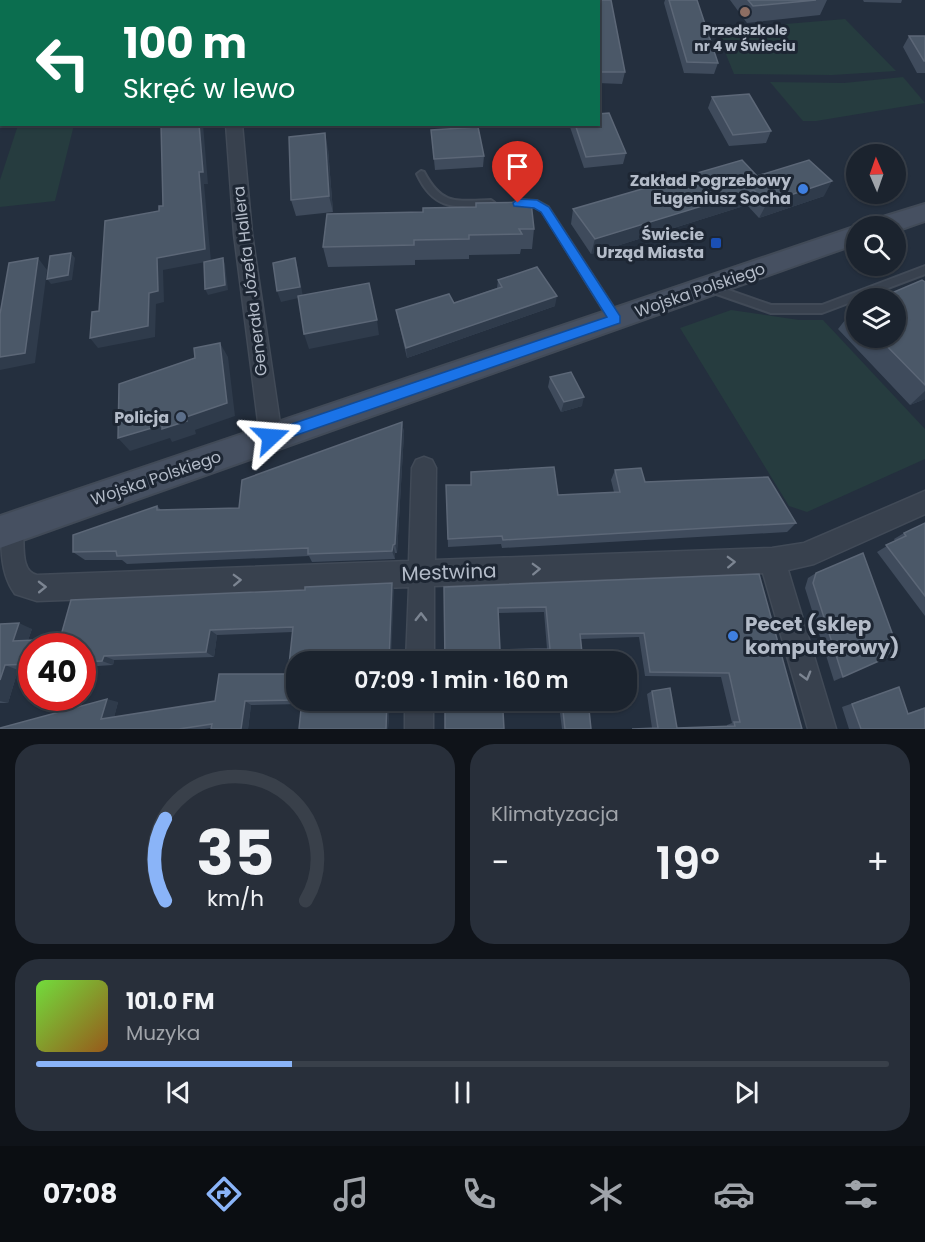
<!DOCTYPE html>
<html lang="pl">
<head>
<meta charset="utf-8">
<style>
	:root { --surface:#1b232e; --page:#282f3a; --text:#f1f3f6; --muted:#a0a4aa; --line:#39404a; --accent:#8ab4f8 }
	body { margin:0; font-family:Poppins,sans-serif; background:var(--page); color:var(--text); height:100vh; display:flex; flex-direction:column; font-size:22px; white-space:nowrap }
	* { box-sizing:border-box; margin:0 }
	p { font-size:20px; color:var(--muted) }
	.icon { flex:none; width:33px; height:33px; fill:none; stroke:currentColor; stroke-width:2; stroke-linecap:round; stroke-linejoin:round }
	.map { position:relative; height:729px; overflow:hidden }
	.side { display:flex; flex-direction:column; gap:15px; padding:15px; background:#0f1319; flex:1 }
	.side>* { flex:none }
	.top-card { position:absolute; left:0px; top:0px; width:600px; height:126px; box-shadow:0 2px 4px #0004,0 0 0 2px var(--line); background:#0b6e4f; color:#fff; overflow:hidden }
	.needle { width:39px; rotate:358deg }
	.buttons { position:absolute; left:846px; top:144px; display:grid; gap:12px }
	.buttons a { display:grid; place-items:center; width:60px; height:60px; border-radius:50%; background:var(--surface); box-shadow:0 2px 4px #0004,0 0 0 2px var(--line); font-size:30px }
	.speed { position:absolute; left:18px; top:633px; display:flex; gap:12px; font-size:30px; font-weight:700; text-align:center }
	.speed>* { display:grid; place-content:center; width:78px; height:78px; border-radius:50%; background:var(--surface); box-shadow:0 2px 4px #0004,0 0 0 2px var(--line); line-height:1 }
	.speed .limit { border:9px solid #d22; background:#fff; color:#111 }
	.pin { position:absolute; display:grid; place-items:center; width:51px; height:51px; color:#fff; margin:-62px -26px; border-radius:50% 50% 50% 0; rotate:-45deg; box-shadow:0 0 6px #0007 }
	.pin .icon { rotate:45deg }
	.me { position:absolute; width:66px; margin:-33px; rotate:71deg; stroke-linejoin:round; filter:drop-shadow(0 0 4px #0008) }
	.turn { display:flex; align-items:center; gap:21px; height:126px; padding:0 24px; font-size:27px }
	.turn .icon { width:78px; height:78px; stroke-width:2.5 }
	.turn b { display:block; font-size:42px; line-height:51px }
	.big { font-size:45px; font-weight:600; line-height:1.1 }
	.side .widget { flex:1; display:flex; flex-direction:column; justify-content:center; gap:9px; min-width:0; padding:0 21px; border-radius:24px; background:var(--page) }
	.side .dial { align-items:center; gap:0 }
	.dial svg { height:156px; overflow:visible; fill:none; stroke:var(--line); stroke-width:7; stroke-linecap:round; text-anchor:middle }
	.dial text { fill:var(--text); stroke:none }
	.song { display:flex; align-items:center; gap:18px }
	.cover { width:72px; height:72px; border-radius:9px; background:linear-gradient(135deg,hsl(100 70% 55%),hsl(30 70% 35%)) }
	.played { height:6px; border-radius:3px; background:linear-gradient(90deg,var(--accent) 30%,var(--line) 30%) }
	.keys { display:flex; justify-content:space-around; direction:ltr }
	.heat { display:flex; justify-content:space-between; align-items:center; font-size:33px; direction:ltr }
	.side .tiles { flex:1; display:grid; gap:15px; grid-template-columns:1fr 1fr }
	.widget:last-child { grid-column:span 2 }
	.trip { position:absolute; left:286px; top:651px; width:351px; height:60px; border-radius:24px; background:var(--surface); box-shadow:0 2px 4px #0004,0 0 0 2px var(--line); font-weight:600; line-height:60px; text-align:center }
	.tab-bar { display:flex; height:96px; justify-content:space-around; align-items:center; background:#0b0e12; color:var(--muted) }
	.tab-bar .icon { width:42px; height:42px }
	.tab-bar .selected { color:var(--accent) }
	.tab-bar b { font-size:27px; color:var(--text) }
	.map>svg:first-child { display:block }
	.green { fill:#263c3f }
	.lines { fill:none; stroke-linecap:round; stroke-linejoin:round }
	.lane-casing { stroke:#414a57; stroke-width:4 }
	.street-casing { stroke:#414a57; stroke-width:3 }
	.secondary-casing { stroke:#414a57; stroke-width:4 }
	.lane { fill:#38414e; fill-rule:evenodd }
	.street { fill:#38414e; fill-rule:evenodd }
	.secondary { fill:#465061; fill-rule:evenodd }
	.wall { fill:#3f4b5c; fill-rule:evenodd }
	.shaded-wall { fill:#2f3b4b }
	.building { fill:#4b5868; stroke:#5c6777; stroke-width:1.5; fill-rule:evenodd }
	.oneway { stroke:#7c8592 }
	.route { fill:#1a73e8; stroke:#114b97; stroke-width:1.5 }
	.education-dot { fill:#8d6e63; stroke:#1d2633; stroke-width:2 }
	.shop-dot { fill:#3f7fe0; stroke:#1d2633; stroke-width:2 }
	.transit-dot { fill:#1a4fb4; stroke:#1d2633; stroke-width:2 }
	.service-dot { fill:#5c6f8a; stroke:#1d2633; stroke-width:2 }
	.labels { text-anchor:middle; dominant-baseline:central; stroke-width:6; stroke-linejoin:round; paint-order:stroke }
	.far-poi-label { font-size:14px; font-weight:bold; fill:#b4bcc9; stroke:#1d2633 }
	.poi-label { font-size:16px; font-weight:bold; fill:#b4bcc9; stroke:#1d2633; text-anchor:end }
	.street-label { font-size:16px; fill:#b4bcc9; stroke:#1d2633 }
	.near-street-label { font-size:20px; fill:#b4bcc9; stroke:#1d2633 }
	.near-poi-label { font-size:20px; font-weight:bold; fill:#b4bcc9; stroke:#1d2633; text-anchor:start }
</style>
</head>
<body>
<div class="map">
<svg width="925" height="729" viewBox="0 0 925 729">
	<rect width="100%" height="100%" fill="#242f3e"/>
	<!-- green -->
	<g class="green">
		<path d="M845,19L896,71L832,75L734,74L716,30Z"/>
		<path d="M903,77L925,103L816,121H803L770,82L844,83Z"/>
		<path d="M18,125H74L55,201L0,207V180Z"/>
		<path d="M731,310L799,320H823L925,429V459L807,512L789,506L680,328Z"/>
	</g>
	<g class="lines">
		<defs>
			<g id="lane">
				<path d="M421,171L424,172C442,206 456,201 491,200L495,203L491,206C455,207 434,211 417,174Z"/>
				<path d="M518,200L537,201L548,207L619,316L620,319L619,322H611L542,211L535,207L515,205L514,203Z"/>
				<path d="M925,266V274L822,313H771L705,290L703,287L708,283L771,305H822Z"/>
			</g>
			<g id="street">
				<rect x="249" y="0" width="14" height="2"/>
				<path d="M437,0H464L436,2Z"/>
				<rect x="0" y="37" width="2" height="8"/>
				<path d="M226,124H242L252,234L282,437L279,444L271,447L263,444L260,437L234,234Z"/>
				<path d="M424,457L432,460L436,468L435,560L772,548L804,543L925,491V514L814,564L788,570L836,729H808L763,573L434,586V662H406L409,587L37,601L15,594C0,574 0,544 3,520L12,516L21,520C27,535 17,571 37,575L409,561L412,468L416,460Z"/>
				<rect x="405" y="700" width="28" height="29"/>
			</g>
			<g id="secondary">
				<path d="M925,204V221L896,231V226H870L873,220Z"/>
				<path d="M857,226L856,244L0,548V516Z"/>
			</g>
		</defs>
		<!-- lane casing -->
		<use href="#lane" class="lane-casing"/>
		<!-- street casing -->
		<use href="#street" class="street-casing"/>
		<!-- secondary casing -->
		<use href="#secondary" class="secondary-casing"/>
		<!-- lane -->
		<use href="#lane" class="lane"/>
		<!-- street -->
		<use href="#street" class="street"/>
		<!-- secondary -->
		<use href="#secondary" class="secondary"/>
	</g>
	<!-- wall -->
	<g class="wall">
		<path d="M0,0L2,2V23H0Z"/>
		<path d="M582,0H611L625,72L622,84L598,83V2H582Z"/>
		<path d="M665,0H697L718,63L714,74L684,73L664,3Z"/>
		<path d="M730,0H827L820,15L747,23Z"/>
		<path d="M863,0H902L901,3L864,2Z"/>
		<path d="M909,36H925V73H917L903,47Z"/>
		<path d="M712,97L771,131L766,143L729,146L708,108Z"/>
		<path d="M570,124H598L626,153L623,164L584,168L570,127Z"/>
		<path d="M431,130L484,156L483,167L435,170Z"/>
		<path d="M328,149L333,212L296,216L291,200Z"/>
		<path d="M757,176L824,196L759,218L747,205L591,254L571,224L573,209Z"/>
		<path d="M327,214L534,229L532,249H521L520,254L469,255V259L415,260V265L328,267L323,247Z"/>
		<path d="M498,280L555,306L407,358L398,320L396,310L454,303L497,288Z"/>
		<path d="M924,282H925V399L910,405L838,329L853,310L856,309V338H896Z"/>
		<path d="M550,377L582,406L561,412L548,387Z"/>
		<path d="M402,422L404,433L397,553H395V559L312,562L309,556L127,564L122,560H85L73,552L157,506L161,510L239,508Z"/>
		<path d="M615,470L645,482L796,523L787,532L502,548L501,544L448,547L446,485H471V472L558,495L614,492L611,480Z"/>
		<path d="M925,523V616L877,552L895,541L894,539L904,533Z"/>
		<path d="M816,573L843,677L834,681L805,588L808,578Z"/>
		<path d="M759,574L802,729L652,728L647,694L652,691L677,728L727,726V725L732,723L721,677L645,676L639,637L581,639L583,662H445L444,587ZM544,612L547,649L500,650L498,613Z"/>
		<path d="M394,590L297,700H390L388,729H299L301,704L251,705L248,729H211V728L204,729H0L118,702L114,717L215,701L288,674L293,632L217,635L214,657L114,660L113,665L82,667V646H32V669L18,670L8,703H0V624L32,629L28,640L60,639Z"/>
		<path d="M899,687L908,713L925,707V729H849L842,707Z"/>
		<path d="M555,700H588L591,729H562L559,705H555Z"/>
	</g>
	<!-- shaded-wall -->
	<g class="shaded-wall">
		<path d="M0,97L2,100V110L0,115Z"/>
		<path d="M199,124H203L208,184H204L211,261L163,270L164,302L156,304L155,337L98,348L90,338L149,293L157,258L199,172Z"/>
		<path d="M325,133L328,149L333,212L329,196Z"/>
		<path d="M832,181L824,196L759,218L767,203Z"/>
		<path d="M754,190L747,205L591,254L595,239Z"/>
		<path d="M71,253L75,258L72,280L51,284L47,279Z"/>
		<path d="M38,258L47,270L35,363L0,370V357Z"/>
		<path d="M223,258L225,264L228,290L208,295L205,289Z"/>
		<path d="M295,258L298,269L303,297L281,302L277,291Z"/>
		<path d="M557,296L555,306L407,358L406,348Z"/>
		<path d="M377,320L379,335L309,349L304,334Z"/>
		<path d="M220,343L228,357L235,416L195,430L196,434L172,442L170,438L130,451L118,438L186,417Z"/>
		<path d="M925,391V399L910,405Z"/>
		<path d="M584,397L582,406L561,412L564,402Z"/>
		<path d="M402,422L404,433L397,553L395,544Z"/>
		<path d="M393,545L395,553V559L392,551Z"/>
		<path d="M392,583L394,590L391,662H389Z"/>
		<path d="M19,623L32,629L26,646L13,641Z"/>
		<path d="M210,630L217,635L214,657L206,652Z"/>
		<path d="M104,656L114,660L113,665L102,661Z"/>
		<path d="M5,665L18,670L8,703L0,701V680Z"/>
		<path d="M107,699L118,702L113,722L101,719Z"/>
		<path d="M387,700H390L388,729H386Z"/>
		<path d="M245,701L251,705L248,729H241Z"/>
	</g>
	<!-- building -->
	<g class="building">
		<path d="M0,0H101L100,2H2V11L0,12Z"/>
		<path d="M582,0H611L625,72H598V2H582Z"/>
		<path d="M669,0H697L718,63L687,62Z"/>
		<path d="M748,0H816L753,6Z"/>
		<path d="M909,36H925V61H924Z"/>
		<path d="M749,94L771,131L733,135L712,97Z"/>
		<path d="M609,113L626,153L586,157L575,124H598V114Z"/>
		<path d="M161,124H199L203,172H199L205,249L157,258L158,291L149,293L148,326L90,338L92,312L99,311L105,221L159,211V206H163Z"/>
		<path d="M478,127L484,156L434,159L431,130Z"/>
		<path d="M325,133L329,196L291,200L289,137Z"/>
		<path d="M742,160L757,176L809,160L832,181L767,203L754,190L595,239L573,209Z"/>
		<path d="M531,202L534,229H519L522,234L469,235V239L414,240V245L323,247L327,214L423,212V208L476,207V203Z"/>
		<path d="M71,253L68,275L47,279L50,256Z"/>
		<path d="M38,258L25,353L0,357V314L9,263Z"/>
		<path d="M223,258L225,285L205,289L204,262Z"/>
		<path d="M295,258L300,287L277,291L273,263Z"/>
		<path d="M537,267L557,296L406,348L396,310L449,294L454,303L502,287L498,280Z"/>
		<path d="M922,280L925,282V385L879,338H896V298H880Z"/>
		<path d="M369,283L377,320L304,334L298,296Z"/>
		<path d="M220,343L227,403L186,417L187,421L162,429V425L118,438L119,384L195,358L194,348Z"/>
		<path d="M571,372L584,397L564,402L550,377Z"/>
		<path d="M402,422L395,544L393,545L392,551L308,554V548L117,556L116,551L73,552V535L157,506V510L239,508L242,480Z"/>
		<path d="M554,467L558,495L620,492L615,470L641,468L645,482L768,477L796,523L503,540L502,536L448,539L446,485H471V472Z"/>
		<path d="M925,523V596L886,545L906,536L904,533Z"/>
		<path d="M863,553L899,652L843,677L813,583L816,573Z"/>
		<path d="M759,574L802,729H632L658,728L652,691L670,688L677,728L735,726L734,722H740L729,673L650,672L644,633L580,634L583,662H445L444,587ZM546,607L550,649L500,650L498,608Z"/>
		<path d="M392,583L389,662H297V700L245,701L241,729H211L212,724L179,729H0V728L107,699L101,719L215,701L219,674H288L293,627L210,630L206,652L104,656L102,661L82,662V646H32V664L5,665L0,680V624L19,623L13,641L60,639L71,600L305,590V587Z"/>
		<path d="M899,687L908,714L925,708V729H861L852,704Z"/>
		<path d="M302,700H387L386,729H299Z"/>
		<path d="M445,700H507V710L503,711L504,729H445Z"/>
		<path d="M558,700H588L591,729H565L562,702H558Z"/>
	</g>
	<!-- one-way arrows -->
	<defs><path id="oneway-chevron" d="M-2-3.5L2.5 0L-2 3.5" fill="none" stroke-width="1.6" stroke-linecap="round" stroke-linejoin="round" transform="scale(1.5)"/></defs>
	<g class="oneway">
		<use href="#oneway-chevron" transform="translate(731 562) rotate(-2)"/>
		<use href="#oneway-chevron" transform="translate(536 569) rotate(-2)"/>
		<use href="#oneway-chevron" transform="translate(237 580) rotate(-2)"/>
		<use href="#oneway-chevron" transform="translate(42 587) rotate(-1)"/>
		<use href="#oneway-chevron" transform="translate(421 617) rotate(-89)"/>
		<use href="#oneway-chevron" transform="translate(806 676) rotate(74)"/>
	</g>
	<!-- route -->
	<path class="route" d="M518,199L537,200L549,207L620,316V323L271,444L266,442L263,437L271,431L607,317L541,212L534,208L514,206L513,203Z"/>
	<!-- markers -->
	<circle class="education-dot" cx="745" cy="12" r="6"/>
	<g class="shop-dot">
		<circle cx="803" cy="189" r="6"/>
		<circle cx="733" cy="636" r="6"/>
	</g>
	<rect class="transit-dot" x="710" y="237" width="12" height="12" rx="3"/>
	<circle class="service-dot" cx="181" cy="417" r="6"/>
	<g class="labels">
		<!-- far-poi labels -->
		<g class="far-poi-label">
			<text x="745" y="30">Przedszkole<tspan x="745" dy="16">nr 4 w Świeciu</tspan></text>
		</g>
		<!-- poi labels -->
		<g class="poi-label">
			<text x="791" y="180">Zakład Pogrzebowy<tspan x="791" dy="18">Eugeniusz Socha</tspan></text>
			<text x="704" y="234">Świecie<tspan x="704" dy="18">Urząd Miasta</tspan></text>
			<text x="169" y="417">Policja</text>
		</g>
		<!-- street labels -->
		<g class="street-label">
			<text transform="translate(250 281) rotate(-97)">Generała Józefa Hallera</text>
			<text transform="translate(700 290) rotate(-19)">Wojska Polskiego</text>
			<text transform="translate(156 478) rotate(-19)">Wojska Polskiego</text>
		</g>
		<!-- near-street labels -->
		<g class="near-street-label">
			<text transform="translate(449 572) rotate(-2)">Mestwina</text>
		</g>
		<!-- near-poi labels -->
		<g class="near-poi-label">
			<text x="745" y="624">Pecet (sklep<tspan x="745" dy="23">komputerowy)</tspan></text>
		</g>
	</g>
</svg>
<div class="buttons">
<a><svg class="needle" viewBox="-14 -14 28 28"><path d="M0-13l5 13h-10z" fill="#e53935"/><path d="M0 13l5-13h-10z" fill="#a0a4aa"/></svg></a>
<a><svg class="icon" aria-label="search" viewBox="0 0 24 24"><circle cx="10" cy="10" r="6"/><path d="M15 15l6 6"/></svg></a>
<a><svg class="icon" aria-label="layers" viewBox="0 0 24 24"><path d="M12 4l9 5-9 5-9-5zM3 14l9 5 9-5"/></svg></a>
</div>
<div class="speed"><div class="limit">40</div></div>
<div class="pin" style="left:518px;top:203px;background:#d93025"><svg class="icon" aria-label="arrive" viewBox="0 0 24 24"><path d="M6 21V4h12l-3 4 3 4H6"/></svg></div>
<svg class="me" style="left:271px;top:437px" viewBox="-20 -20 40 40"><path d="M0-17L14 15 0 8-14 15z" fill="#1a73e8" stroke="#fff" stroke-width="4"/></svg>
<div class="trip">07:09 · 1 min · 160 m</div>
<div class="top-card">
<div class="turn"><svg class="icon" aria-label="left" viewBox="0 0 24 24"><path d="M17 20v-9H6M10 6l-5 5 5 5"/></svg><div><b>100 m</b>Skręć w lewo</div></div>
</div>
</div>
<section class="side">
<div class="tiles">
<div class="widget dial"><svg viewBox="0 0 100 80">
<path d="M14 69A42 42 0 1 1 86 69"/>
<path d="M14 69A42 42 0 0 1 14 27" stroke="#8ab4f8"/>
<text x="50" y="56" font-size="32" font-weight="700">35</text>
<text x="50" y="72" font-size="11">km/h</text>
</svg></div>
<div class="widget"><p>Klimatyzacja</p>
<div class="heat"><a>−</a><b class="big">19°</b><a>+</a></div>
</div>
<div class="widget">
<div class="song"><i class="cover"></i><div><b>101.0 FM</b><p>Muzyka</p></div></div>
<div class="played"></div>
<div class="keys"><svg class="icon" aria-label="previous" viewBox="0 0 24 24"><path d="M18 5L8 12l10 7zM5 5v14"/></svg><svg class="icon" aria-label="pause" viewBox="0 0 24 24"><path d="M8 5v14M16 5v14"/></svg><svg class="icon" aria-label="next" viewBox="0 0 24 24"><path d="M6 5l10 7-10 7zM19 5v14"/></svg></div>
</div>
</div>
</section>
<nav class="tab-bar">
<b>07:08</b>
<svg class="icon selected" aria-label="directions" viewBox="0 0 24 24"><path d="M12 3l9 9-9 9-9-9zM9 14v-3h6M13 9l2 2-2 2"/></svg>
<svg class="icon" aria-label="music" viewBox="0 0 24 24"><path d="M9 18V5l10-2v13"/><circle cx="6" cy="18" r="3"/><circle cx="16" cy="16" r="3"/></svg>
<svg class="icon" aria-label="phone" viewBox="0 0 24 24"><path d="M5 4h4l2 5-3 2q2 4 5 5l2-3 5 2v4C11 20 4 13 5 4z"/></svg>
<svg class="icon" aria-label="climate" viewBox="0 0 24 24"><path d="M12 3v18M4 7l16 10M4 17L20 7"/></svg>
<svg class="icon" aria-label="car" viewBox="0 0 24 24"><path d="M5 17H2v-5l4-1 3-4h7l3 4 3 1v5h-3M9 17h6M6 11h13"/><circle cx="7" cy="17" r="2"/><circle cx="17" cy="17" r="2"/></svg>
<svg class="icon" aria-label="filters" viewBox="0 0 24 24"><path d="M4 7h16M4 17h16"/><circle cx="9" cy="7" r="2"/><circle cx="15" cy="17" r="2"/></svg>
</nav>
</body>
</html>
